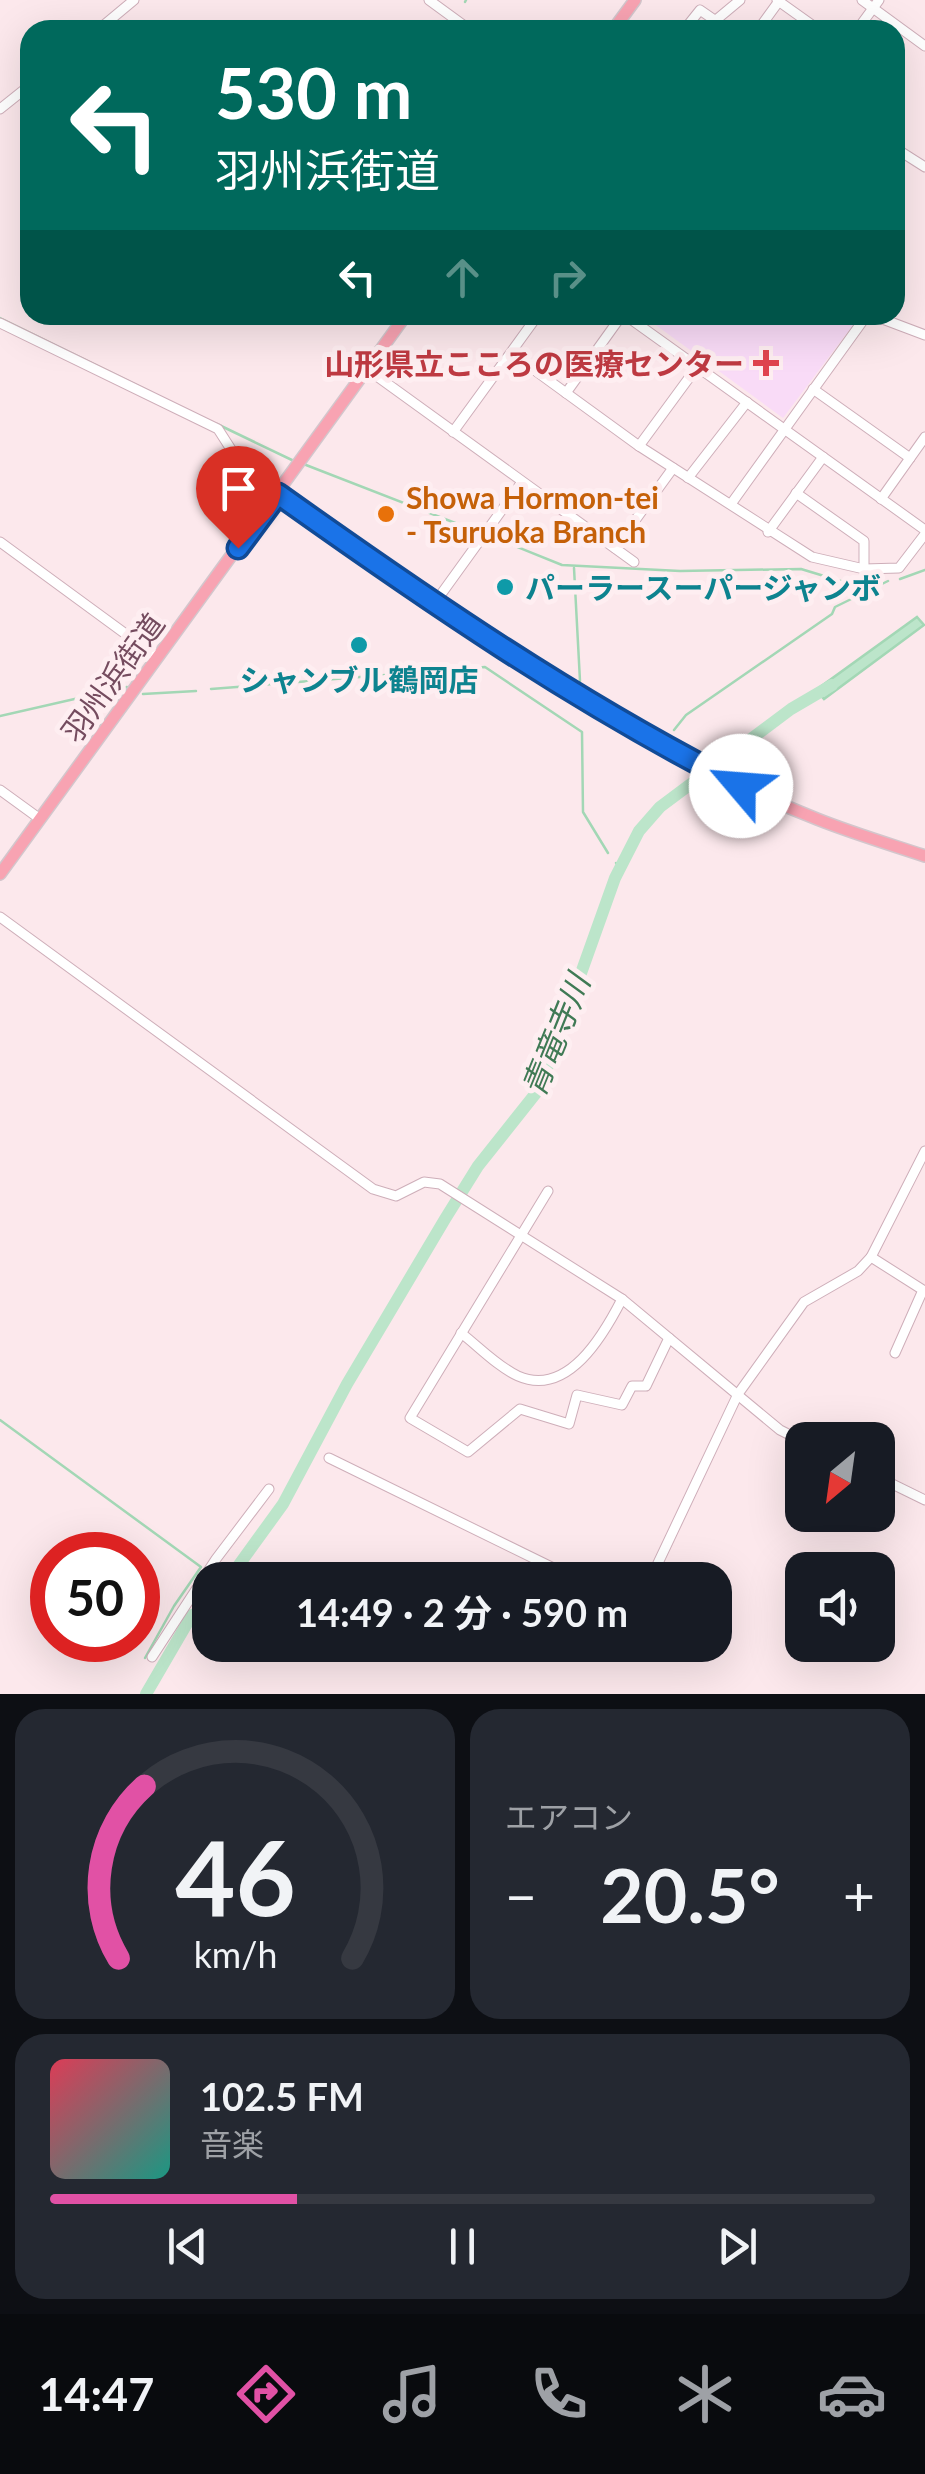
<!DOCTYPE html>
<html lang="ja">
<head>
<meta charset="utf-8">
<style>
	:root { --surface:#171b24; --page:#242831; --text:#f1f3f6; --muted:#9ea1a6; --line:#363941; --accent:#e151a5 }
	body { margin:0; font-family:Lato,"Noto Sans JP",sans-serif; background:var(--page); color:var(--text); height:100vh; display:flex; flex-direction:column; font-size:38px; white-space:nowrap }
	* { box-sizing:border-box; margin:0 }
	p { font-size:32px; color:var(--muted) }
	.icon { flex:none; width:55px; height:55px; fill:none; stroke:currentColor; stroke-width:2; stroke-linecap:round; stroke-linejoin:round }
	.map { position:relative; height:1694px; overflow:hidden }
	.panel { display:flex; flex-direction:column; gap:15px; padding:15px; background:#0d0f14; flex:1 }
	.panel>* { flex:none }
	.guide { position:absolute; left:20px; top:20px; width:885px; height:305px; border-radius:30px; box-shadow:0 10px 40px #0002; background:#00695c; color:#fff; overflow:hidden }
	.needle { width:65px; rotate:209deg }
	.fabs { position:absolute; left:785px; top:1422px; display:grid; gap:20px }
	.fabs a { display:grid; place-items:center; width:110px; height:110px; border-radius:20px; background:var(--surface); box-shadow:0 10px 40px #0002; font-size:50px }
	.speed { position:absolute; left:30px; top:1532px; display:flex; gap:20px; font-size:50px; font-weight:700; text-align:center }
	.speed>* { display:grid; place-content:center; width:130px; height:130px; border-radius:50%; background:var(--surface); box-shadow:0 10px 40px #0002; line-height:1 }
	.speed .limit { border:15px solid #d22; background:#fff; color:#111 }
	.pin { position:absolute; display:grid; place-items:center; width:85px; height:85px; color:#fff; margin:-102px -42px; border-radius:50% 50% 50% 0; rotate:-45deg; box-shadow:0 0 10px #0007 }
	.pin .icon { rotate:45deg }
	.me { position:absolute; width:110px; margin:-55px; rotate:297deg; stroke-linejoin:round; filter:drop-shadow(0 0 8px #0008) }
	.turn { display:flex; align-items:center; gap:35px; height:210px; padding:0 30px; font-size:45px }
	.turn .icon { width:130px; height:130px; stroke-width:2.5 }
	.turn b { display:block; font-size:70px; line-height:85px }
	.lanes { display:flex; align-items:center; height:95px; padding:0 30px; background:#0003; justify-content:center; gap:50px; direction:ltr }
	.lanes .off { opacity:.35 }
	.big { font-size:75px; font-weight:700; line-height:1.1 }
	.panel .tile { flex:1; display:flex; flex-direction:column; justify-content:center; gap:15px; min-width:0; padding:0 35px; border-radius:30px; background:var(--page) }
	.panel .dial { align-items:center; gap:0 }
	.dial svg { height:260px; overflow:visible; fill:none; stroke:var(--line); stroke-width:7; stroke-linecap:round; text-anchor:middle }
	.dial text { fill:var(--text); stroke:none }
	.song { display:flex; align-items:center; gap:30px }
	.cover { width:120px; height:120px; border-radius:15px; background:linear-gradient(135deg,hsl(350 70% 55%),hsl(170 70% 35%)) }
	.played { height:10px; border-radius:5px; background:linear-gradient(90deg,var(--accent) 30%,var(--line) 30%) }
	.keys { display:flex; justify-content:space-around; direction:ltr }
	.heat { display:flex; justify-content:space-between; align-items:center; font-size:55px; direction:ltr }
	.panel .tiles { flex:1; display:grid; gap:15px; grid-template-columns:1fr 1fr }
	.tile:last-child { grid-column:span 2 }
	.trip { position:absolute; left:192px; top:1562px; width:540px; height:100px; border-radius:30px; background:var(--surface); box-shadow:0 10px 40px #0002; font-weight:700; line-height:100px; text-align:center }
	.dock { display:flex; height:160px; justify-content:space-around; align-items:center; background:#090b0e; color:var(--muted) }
	.dock .icon { width:70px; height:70px }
	.dock .selected { color:var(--accent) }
	.dock b { font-size:45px; color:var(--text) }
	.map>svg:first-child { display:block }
	.medical { fill:#f9dbf7 }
	.water { fill:#bce5ca; stroke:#a3d7b5; stroke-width:2.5 }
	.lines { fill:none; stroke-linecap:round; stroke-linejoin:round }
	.stream { stroke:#a3d7b5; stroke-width:2.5 }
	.river { stroke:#bce5ca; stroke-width:12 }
	.minor-casing { stroke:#ceaeb9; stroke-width:11 }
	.major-casing { stroke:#d3c6cc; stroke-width:14 }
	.minor { stroke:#fff; stroke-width:9 }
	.major { stroke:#f8a3b2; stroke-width:11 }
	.route-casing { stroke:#114b97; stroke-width:25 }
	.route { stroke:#1a73e8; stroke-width:18 }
	.health-dot { fill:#e0444e; stroke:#feeef1; stroke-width:4 }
	.food-dot { fill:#e8710a; stroke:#feeef1; stroke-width:4 }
	.culture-dot { fill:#0f9aa8; stroke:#feeef1; stroke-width:4 }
	.labels { text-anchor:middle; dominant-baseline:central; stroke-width:10; stroke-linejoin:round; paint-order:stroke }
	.health-label { font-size:30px; font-weight:bold; fill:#be3a42; stroke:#feeef1; text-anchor:end }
	.food-label { font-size:30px; font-weight:bold; fill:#c56008; stroke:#feeef1; text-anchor:start }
	.culture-label { font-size:30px; font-weight:bold; fill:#0d838f; stroke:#feeef1; text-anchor:start }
	.street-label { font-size:30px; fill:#754c5f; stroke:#feeef1 }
	.water-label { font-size:32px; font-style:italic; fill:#407a55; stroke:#feeef1 }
</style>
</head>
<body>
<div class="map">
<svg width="925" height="1694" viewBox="0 0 925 1694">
	<rect width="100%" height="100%" fill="#fce8ec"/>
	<!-- medical -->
	<path class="medical" d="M642,315H852L856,321L783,418Z"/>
	<!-- water -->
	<path class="water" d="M917,617L924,625L824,699L816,690Z"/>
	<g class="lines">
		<!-- stream -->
		<g class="stream">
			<path d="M465,2L466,0"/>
			<path d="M0,318L151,392"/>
			<path d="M217,424L294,461"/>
			<path d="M306,465L481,533"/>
			<path d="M490,536L562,565L680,571L801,569L867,589"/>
			<path d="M574,568L580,681"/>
			<path d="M900,579L925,570"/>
			<path d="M211,689L485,667L582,732L583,812L608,853"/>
			<path d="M143,694L196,691"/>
			<path d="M0,716L127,687"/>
			<path d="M674,730L686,715L832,614L835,607L888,581"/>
			<path d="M616,863L620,868"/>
			<path d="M0,1420L201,1567L174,1606L145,1658"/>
		</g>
		<!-- river -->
		<g class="river">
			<path d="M228,1580L283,1504L347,1384L445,1219L478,1166L540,1088L615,878L639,831L660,807L791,709L832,685"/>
			<path d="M146,1694L192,1615L210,1608"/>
		</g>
		<defs>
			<g id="minor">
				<path d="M429,0L470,30"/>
				<path d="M777,0L819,30"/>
				<path d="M862,0L925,46"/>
				<path d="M716,20L740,0"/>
				<path d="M98,30L134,0"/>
				<path d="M684,30L700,10L729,30"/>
				<path d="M758,30L779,1"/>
				<path d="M857,30L879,0"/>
				<path d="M0,109L30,85"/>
				<path d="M895,148L925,167"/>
				<path d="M625,315L925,530"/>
				<path d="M872,315L925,335"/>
				<path d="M0,323L218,429L234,454L272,482L278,494"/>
				<path d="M511,353L639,446L812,557L864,569L899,568L925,534"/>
				<path d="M367,369L634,562"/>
				<path d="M813,389L910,458"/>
				<path d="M566,393L622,315"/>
				<path d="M453,432L538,315"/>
				<path d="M639,446L697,367"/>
				<path d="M688,478L747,402"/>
				<path d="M796,493L864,541V569"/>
				<path d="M881,499L925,437"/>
				<path d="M731,504L867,315"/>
				<path d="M768,532L823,457"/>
				<path d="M0,542L157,657"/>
				<path d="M615,548L673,468"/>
				<path d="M434,604L522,482"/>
				<path d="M0,790L40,819"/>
				<path d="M0,917L373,1189L396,1196L424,1182L440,1184L622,1299L780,1430L802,1441"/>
				<path d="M548,1191L410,1418L468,1452L520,1409L569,1424L577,1395L622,1405L632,1386H646L669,1338"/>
				<path d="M871,1257L923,1290L895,1353"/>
				<path d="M461,1333C478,1346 498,1367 518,1376C568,1398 604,1334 622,1299"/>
				<path d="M329,1458L578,1580"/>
				<path d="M878,1477L925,1500"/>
				<path d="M650,1580L738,1394L804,1302L858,1271L871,1257L925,1151"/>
				<path d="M152,1657L216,1559L269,1489"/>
			</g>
			<g id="major">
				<path d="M613,30L635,0"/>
				<path d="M278,494C446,615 624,743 817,819C852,833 889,844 925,856"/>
				<path d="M0,874L406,315"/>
			</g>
		</defs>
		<!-- minor casing -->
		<use href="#minor" class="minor-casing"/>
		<!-- major casing -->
		<use href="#major" class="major-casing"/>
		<!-- minor -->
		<use href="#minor" class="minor"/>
		<!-- major -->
		<use href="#major" class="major"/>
	</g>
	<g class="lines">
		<defs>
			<path id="route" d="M238,548L278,494C427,600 577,703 741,786"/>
		</defs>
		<!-- route casing -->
		<use href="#route" class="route-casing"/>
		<!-- route -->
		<use href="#route" class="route"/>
	</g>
	<!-- markers -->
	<path class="health-dot" d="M761 348h10v10h10v10h-10v10h-10v-10h-10v-10h10z"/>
	<circle class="food-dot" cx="386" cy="514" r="10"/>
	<g class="culture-dot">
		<circle cx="505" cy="587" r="10"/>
		<circle cx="359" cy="645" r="10"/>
	</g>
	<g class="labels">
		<!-- health labels -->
		<g class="health-label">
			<text x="744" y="363">山形県立こころの医療センター</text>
		</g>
		<!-- food labels -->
		<g class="food-label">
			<text x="406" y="497">Showa Hormon-tei<tspan x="406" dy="34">- Tsuruoka Branch</tspan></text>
		</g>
		<!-- culture labels -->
		<g class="culture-label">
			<text x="525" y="587">パーラースーパージャンボ</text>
			<text x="359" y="679" text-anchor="middle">シャンブル鶴岡店</text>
		</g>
		<!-- street labels -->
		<g class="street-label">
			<text transform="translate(112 677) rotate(-54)">羽州浜街道</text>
		</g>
		<!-- water labels -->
		<g class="water-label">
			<text transform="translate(555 1035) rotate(-68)">青竜寺川</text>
		</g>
	</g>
</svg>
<div class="fabs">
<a><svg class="needle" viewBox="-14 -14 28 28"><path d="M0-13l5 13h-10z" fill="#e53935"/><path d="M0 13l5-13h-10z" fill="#9ea1a6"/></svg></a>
<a><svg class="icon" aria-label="sound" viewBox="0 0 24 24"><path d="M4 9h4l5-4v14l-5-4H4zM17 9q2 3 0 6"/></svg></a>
</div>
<div class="speed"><div class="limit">50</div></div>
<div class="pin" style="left:238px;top:548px;background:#d93025"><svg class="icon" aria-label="arrive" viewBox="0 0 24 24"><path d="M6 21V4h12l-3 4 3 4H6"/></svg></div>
<svg class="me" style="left:741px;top:786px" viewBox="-20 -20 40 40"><circle r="19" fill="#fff"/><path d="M0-13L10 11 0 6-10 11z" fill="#1a73e8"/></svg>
<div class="trip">14:49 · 2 分 · 590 m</div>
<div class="guide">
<div class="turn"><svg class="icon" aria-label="left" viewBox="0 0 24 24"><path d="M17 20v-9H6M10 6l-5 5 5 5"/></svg><div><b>530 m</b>羽州浜街道</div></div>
<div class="lanes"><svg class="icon" aria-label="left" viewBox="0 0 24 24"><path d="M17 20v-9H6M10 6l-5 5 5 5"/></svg><svg class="icon off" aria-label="ahead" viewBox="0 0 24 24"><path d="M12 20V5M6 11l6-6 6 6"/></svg><svg class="icon off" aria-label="right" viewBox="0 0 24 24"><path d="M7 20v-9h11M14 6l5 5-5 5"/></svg></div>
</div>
</div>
<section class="panel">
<div class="tiles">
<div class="tile dial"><svg viewBox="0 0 100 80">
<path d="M14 69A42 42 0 1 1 86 69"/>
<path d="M14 69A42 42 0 0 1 22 16" stroke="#e151a5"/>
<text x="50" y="56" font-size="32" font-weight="700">46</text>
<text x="50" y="72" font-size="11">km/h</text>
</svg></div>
<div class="tile"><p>エアコン</p>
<div class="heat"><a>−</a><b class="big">20.5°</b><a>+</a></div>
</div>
<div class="tile">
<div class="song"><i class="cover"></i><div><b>102.5 FM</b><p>音楽</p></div></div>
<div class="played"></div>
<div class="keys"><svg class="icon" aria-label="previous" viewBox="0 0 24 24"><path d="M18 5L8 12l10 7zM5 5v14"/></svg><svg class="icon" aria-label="pause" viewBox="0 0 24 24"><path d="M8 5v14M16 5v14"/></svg><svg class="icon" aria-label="next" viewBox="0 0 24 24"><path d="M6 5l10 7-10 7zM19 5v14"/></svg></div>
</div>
</div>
</section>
<nav class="dock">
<b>14:47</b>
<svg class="icon selected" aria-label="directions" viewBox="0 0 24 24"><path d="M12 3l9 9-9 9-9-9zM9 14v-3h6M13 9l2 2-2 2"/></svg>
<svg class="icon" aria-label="music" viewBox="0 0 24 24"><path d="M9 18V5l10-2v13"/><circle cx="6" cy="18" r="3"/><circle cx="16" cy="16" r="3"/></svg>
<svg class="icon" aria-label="phone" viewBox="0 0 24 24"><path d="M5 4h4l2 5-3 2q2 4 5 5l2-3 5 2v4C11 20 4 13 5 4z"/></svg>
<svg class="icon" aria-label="climate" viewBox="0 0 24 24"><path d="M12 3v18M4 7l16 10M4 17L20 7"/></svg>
<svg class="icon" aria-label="car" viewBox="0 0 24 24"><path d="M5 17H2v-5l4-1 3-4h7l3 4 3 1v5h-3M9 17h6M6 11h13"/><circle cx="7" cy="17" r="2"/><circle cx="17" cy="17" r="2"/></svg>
</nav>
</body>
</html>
